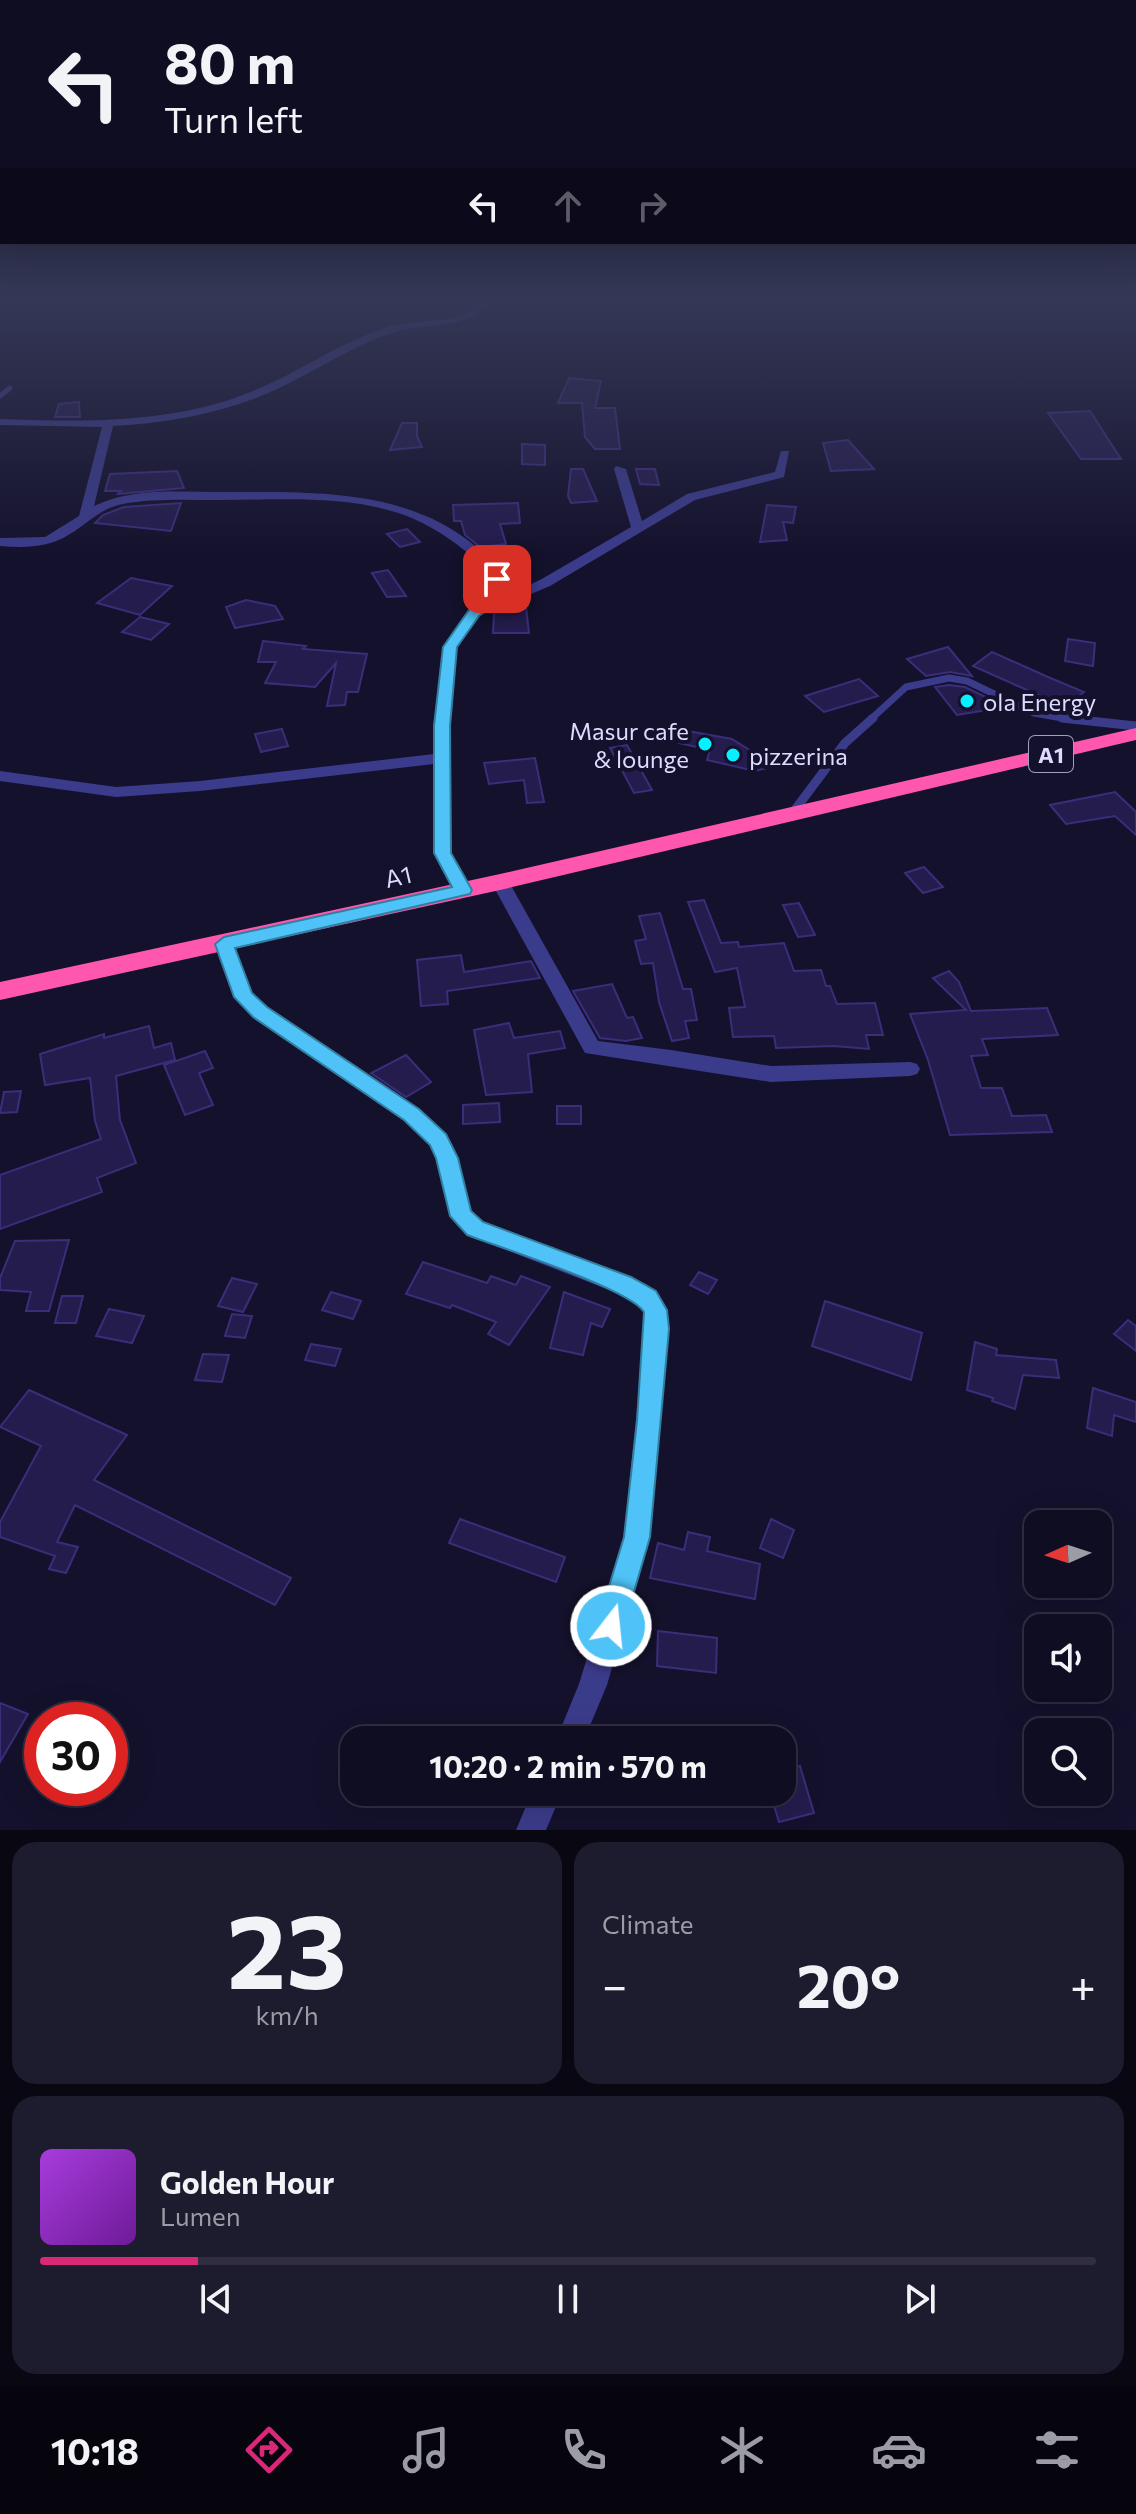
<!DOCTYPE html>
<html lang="en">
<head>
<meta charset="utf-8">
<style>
	:root { --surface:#0f0d21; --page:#1d1b2e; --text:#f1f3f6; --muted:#9b9ca5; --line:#2f2d3f; --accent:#db2777 }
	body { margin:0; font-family:Commissioner,sans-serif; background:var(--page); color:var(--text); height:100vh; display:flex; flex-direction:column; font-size:30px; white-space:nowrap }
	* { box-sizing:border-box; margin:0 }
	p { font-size:26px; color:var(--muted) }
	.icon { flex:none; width:44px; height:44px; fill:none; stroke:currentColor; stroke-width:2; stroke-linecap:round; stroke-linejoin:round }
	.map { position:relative; height:1830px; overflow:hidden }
	.sheet { display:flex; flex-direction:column; gap:12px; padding:12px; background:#080712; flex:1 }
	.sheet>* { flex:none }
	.guide { position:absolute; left:0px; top:0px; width:1136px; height:244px; box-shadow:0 8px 32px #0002,0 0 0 2px var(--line); background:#0f0d21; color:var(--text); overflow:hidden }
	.needle { width:52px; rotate:267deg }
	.buttons { position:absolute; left:1024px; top:1510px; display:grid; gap:16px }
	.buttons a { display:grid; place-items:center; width:88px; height:88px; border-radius:16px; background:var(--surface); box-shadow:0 8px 32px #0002,0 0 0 2px var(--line); font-size:40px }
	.speed { position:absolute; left:24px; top:1702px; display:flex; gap:16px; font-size:40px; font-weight:700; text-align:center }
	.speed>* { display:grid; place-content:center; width:104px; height:104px; border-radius:50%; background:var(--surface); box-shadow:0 8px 32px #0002,0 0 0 2px var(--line); line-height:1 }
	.speed .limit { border:12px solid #d22; background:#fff; color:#111 }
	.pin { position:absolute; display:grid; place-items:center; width:68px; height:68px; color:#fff; margin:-34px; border-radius:16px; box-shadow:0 4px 12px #0006 }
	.me { position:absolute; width:88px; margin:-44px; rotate:16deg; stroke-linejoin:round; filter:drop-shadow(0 0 6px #0008) }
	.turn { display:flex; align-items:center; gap:28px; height:168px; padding:0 32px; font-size:36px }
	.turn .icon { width:104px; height:104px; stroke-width:2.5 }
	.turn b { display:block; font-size:56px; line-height:68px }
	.lanes { display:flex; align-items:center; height:76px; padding:0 32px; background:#0003; justify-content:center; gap:40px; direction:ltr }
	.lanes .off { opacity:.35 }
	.big { font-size:60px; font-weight:700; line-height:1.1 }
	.sheet .tile { flex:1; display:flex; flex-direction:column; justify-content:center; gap:12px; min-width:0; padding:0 28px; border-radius:24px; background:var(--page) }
	.sheet .dial { align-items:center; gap:0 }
	.dial b { font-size:104px; line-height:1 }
	.song { display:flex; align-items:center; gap:24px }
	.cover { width:96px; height:96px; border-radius:12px; background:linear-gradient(135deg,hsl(280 70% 55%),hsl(280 70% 35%)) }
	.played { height:8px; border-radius:4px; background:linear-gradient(90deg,var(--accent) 15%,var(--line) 15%) }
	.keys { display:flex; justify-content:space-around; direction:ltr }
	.heat { display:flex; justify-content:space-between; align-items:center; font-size:44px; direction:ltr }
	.sheet .tiles { flex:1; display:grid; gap:12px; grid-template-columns:1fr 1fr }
	.tile:last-child { grid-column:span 2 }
	.trip { position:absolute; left:340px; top:1726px; width:456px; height:80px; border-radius:24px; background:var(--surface); box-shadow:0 8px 32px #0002,0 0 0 2px var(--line); font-weight:700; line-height:80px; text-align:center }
	.dock { display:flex; height:128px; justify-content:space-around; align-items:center; background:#06050d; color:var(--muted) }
	.dock .icon { width:56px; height:56px }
	.dock .active { color:var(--accent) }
	.dock b { font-size:36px; color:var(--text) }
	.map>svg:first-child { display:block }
	.building { fill:#241c4d; stroke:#3a2e7a; stroke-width:2 }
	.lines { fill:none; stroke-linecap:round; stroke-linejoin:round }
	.lane-far2 { stroke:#3b3b8b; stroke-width:5 }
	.lane-far1 { stroke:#3b3b8b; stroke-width:7 }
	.lane { stroke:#3b3b8b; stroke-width:9 }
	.street { fill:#3b3b8b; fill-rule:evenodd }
	.highway { fill:#ff56ae; fill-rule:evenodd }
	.route { fill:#4fc3f7; stroke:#337fa1; stroke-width:2 }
	.poi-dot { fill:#07f0ff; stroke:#14112c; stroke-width:3 }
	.labels { text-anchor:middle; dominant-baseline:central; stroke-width:8; stroke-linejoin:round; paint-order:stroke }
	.shield { fill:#14112c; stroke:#a19ec0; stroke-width:2 }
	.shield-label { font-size:22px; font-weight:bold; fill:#dedbff }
	.poi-label { font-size:24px; fill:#dedbff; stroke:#14112c; text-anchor:start }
	.street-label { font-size:24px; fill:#dedbff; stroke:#14112c }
</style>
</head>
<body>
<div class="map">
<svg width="1136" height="1830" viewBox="0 0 1136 1830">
	<rect width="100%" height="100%" fill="#14112c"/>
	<!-- building -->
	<g class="building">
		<path d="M569,378L601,381L595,408H615L620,449H595L585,437L582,403H558Z"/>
		<path d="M79,402L80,417H55L59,404Z"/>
		<path d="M1090,411L1101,428L1121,459H1081L1048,413Z"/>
		<path d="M402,423H417V436L422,447L390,450Z"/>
		<path d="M848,440L874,469L831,471L823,443Z"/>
		<path d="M522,444L545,445V465L522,464Z"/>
		<path d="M571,469H583L597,501L571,503L568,496Z"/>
		<path d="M636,469H655L659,485L640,484Z"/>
		<path d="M177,471L184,488L118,494L121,491H105L110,474Z"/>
		<path d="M181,503L171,531L95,523L103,515L124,507Z"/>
		<path d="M518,503L520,523L500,524L506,544L480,547L465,535L461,521H454L453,505Z"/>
		<path d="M767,505L796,507L793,523L783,522L787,540L760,542Z"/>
		<path d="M407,529L420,542L400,547L387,534Z"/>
		<path d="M388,570L406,596L387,597L372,573Z"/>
		<path d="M131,578L172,586L140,615L97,603Z"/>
		<path d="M246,600L275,606L283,619L235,628L226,607Z"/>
		<path d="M526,607L529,633H493L494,613L505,608Z"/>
		<path d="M140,617L169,624L151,640L122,632Z"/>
		<path d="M1068,639L1095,643L1093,666L1065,661Z"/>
		<path d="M263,641L306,646L303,649L367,654L358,692H347L345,705L327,706L336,663L315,687L265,683L276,662H258Z"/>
		<path d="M948,647L972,676L950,672L926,676L907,659Z"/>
		<path d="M992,652L1048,677L1084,692L1065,707L973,666Z"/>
		<path d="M859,679L878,696L824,712L805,696Z"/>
		<path d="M949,685L965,687L992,700L999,708L957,715L935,687Z"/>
		<path d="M282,729L288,746L261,752L255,734Z"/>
		<path d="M682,730L732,739L775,766L755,771L707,760L710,750L679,743Z"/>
		<path d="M627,745L652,790L634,793L610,748Z"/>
		<path d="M535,758L544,802L527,803L524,780L489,784L484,763Z"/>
		<path d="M1115,792L1136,812V835L1115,816L1066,824L1050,805Z"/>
		<path d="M924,867L943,887L923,893L905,873Z"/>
		<path d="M704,900L721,943L738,942L739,947L784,943L794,971L821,970L826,986H830L837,1004L875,1003L883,1035H866L869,1049L833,1046L776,1048L774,1036L733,1037L729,1008L745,1007L737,968L715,972L688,902Z"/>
		<path d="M799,903L815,935L798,937L783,905Z"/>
		<path d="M660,913L683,989H691L697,1020L685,1021L689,1038L672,1041L659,1002L653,963L641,964L635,941L646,939L639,916Z"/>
		<path d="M461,955L464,972L531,961L540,978L447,991L448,1004L421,1006L417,960Z"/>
		<path d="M949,971L959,982L971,1011L1047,1008L1058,1035L982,1039L988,1055L971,1056L981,1088H1002L1012,1116L1046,1115L1052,1132L950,1135L928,1060L910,1014L966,1010L933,978Z"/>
		<path d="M612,984L627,1018L633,1017L642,1038L626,1041L600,1038L573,991Z"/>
		<path d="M509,1023L514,1038L560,1031L565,1048L528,1054L532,1092L486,1095L474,1030Z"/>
		<path d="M149,1026L154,1048L171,1043L175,1060L116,1076L120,1120L136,1163L97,1178L102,1192L0,1229V1175L101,1139L95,1121L90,1078L45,1085L40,1054L104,1034V1038Z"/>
		<path d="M205,1051L213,1068L199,1073L213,1105L185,1115L164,1065Z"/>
		<path d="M406,1055L431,1082L406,1097L371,1073Z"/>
		<path d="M21,1091L17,1112L0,1113L4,1092Z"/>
		<path d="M499,1103L500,1122L463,1124V1105Z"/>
		<rect x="557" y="1106" width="24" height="18"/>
		<path d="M69,1240L49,1311H26L31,1292L0,1290V1278L15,1241Z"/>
		<path d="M423,1262L487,1283L491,1276L516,1285L521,1276L550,1287L509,1345L488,1334L496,1322L452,1305L450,1308L406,1294Z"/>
		<path d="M699,1272L717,1280L708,1294L690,1285Z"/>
		<path d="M232,1278L257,1284L243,1312L218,1306Z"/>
		<path d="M331,1292L361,1301L353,1319L322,1310Z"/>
		<path d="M564,1292L610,1309L602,1327L591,1323L583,1355L550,1348Z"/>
		<path d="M62,1296H83L76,1323H55Z"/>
		<path d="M825,1301L922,1333L911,1380L812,1346Z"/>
		<path d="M109,1309L144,1316L132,1343L96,1336Z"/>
		<path d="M232,1314L252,1316L245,1338L225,1336Z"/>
		<path d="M1128,1320L1136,1326V1351L1114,1334Z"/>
		<path d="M975,1342L997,1349L996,1355L1056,1360L1059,1378L1023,1375L1015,1409L992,1401L993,1398L967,1390Z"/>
		<path d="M311,1344L341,1349L335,1366L305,1360Z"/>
		<path d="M203,1354L229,1355L222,1382L195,1380Z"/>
		<path d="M1093,1388L1136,1402V1422L1114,1415L1112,1436L1087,1428Z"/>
		<path d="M29,1390L127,1435L94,1480L291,1578L275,1605L75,1505L57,1542L78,1547L66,1573L49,1569L55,1556L0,1537V1522L41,1446L0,1427Z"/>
		<path d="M460,1519L565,1557L556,1582L449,1543Z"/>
		<path d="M771,1519L794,1530L783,1558L760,1548Z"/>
		<path d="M688,1532L710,1537L707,1551L760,1564L755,1599L650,1578L658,1543L684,1550Z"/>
		<path d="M658,1631L717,1638L716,1673L657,1666Z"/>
		<path d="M0,1703L28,1714L0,1762Z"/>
		<path d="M800,1766L814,1813L779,1822L770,1792H782V1771Z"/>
	</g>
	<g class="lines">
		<!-- lane-far2 -->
		<path class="lane-far2" d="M0,396L10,388"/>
		<!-- lane-far1 -->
		<path class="lane-far1" d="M870,720L906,687L949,678L967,681L1034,713L1074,720"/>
		<!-- lane -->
		<g class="lane">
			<path d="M1062,718L1136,726"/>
			<path d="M791,815L845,743L873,718"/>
		</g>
		<!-- street -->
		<g class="street">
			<path d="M482,300H493C465,333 427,321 391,333C350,347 314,372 275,390C225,413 169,423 113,426L94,506C132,487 180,492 221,492C308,492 403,487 474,545C491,559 504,573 504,596L540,580L631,527L614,469L616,466L626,469L642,521L687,494L775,472L781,451H789L784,477L695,500L550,586L479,616L457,647L450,726L451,853L472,890L469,894H457L433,853L434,764L200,791L116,797L0,781V771L116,787L200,781L434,754L443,647L469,610L490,595C491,574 479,563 464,550C444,534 420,519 395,512C340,495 277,500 220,500C187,500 154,498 123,504C101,508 88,523 70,534C49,548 24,548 0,546V538L45,537L79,516L102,427L0,425V419C84,422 174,424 253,391C298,373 339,343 385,328C418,317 456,328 482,300Z"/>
			<path d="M500,876L509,882L598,1041L671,1050L771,1066L910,1062L917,1064L920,1069L917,1074L910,1076L771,1082L585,1053L491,882Z"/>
			<path d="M224,938L233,944L252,994L267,1007L418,1109L445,1133L458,1158L471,1212L483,1223L646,1284C663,1296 667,1310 669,1329L650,1537L607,1685L584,1740H556L579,1684L624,1537L645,1329L644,1311L630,1298L467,1235L450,1216L436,1158L430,1144L404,1121L253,1017L234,997L215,944Z"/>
			<path d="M532,1792H562L546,1830H516Z"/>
		</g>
		<!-- highway -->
		<path class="highway" d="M1136,728V740L500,890L0,1000V982L500,874Z"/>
	</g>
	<!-- sky -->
	<linearGradient id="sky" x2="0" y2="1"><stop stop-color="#0b0918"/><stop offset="0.54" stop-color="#343856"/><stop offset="1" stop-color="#343856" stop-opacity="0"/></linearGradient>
	<rect width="1136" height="556" fill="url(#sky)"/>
	<!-- route -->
	<path class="route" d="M497,575L504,579V596L479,616L457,647L450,726L451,853L472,890L470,894L235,948L252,993L267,1007L419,1109L446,1134L458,1158L471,1211L483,1222L631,1277L656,1291L667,1310L669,1329L650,1537L624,1626L620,1636L611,1640L601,1636L597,1626L624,1537L637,1421L644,1312C630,1289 499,1247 467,1235L450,1216L436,1158L430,1145L404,1120L253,1017L234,997L215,944L224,937L452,887L434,853V726L443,647L469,610L490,594V579Z"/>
	<!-- markers -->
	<g class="poi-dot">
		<circle cx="967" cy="701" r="8"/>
		<circle cx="705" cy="744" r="8"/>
		<circle cx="733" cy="755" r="8"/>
	</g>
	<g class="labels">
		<!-- shield labels -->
		<rect class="shield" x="1029" y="736" width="44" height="36" rx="6"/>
		<g class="shield-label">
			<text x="1051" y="754">A1</text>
		</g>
		<!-- poi labels -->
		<g class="poi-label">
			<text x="983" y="701">ola Energy</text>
			<text x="689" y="730" text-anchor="end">Masur cafe<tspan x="689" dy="28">&amp; lounge</tspan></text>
			<text x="749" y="755">pizzerina</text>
		</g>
		<!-- street labels -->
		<g class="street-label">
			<text transform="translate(398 876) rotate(-13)">A1</text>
		</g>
	</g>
</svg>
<div class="buttons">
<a><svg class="needle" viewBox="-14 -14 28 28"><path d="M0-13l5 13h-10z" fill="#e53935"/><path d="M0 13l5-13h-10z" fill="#9b9ca5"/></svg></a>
<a><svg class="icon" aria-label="sound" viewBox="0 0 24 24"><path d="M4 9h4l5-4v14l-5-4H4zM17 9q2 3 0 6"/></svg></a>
<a><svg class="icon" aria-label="search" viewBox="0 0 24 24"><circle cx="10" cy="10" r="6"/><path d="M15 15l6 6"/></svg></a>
</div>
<div class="speed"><div class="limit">30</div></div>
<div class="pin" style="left:497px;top:579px;background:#d93025"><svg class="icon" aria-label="arrive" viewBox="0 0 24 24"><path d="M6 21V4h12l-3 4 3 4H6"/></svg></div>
<svg class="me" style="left:611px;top:1626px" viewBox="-20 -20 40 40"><circle r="17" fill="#4fc3f7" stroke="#fff" stroke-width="3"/><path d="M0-11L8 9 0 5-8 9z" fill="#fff"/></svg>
<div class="trip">10:20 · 2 min · 570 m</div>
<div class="guide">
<div class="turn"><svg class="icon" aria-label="left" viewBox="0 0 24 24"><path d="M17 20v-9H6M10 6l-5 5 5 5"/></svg><div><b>80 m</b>Turn left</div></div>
<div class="lanes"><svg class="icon" aria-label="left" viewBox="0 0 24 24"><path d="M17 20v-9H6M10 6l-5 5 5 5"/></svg><svg class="icon off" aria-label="ahead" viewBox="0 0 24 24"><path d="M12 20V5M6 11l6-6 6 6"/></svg><svg class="icon off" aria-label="right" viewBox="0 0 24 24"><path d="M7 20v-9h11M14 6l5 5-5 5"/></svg></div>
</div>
</div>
<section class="sheet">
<div class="tiles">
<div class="tile dial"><b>23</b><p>km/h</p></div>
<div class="tile"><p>Climate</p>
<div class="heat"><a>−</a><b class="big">20°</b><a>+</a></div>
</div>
<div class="tile">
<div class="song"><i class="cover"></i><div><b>Golden Hour</b><p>Lumen</p></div></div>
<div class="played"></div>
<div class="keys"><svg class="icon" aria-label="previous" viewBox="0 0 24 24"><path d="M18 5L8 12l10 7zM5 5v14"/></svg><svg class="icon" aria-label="pause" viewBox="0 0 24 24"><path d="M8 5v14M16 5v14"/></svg><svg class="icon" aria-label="next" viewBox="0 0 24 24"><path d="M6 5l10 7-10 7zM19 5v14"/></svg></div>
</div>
</div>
</section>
<nav class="dock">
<b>10:18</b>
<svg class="icon active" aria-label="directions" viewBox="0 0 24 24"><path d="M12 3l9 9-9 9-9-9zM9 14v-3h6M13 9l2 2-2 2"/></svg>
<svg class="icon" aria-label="music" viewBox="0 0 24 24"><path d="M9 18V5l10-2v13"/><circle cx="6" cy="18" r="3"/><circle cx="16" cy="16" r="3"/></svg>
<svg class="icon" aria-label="phone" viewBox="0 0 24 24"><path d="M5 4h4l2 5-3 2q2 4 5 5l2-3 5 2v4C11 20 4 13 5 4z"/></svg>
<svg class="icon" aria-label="climate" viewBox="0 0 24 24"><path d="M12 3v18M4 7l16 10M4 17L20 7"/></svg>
<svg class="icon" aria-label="car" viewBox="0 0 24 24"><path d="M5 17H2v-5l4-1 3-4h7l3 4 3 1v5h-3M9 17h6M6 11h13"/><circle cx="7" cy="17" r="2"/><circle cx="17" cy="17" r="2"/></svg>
<svg class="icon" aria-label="filters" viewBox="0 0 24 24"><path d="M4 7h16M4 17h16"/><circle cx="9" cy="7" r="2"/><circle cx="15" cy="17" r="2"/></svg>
</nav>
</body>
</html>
